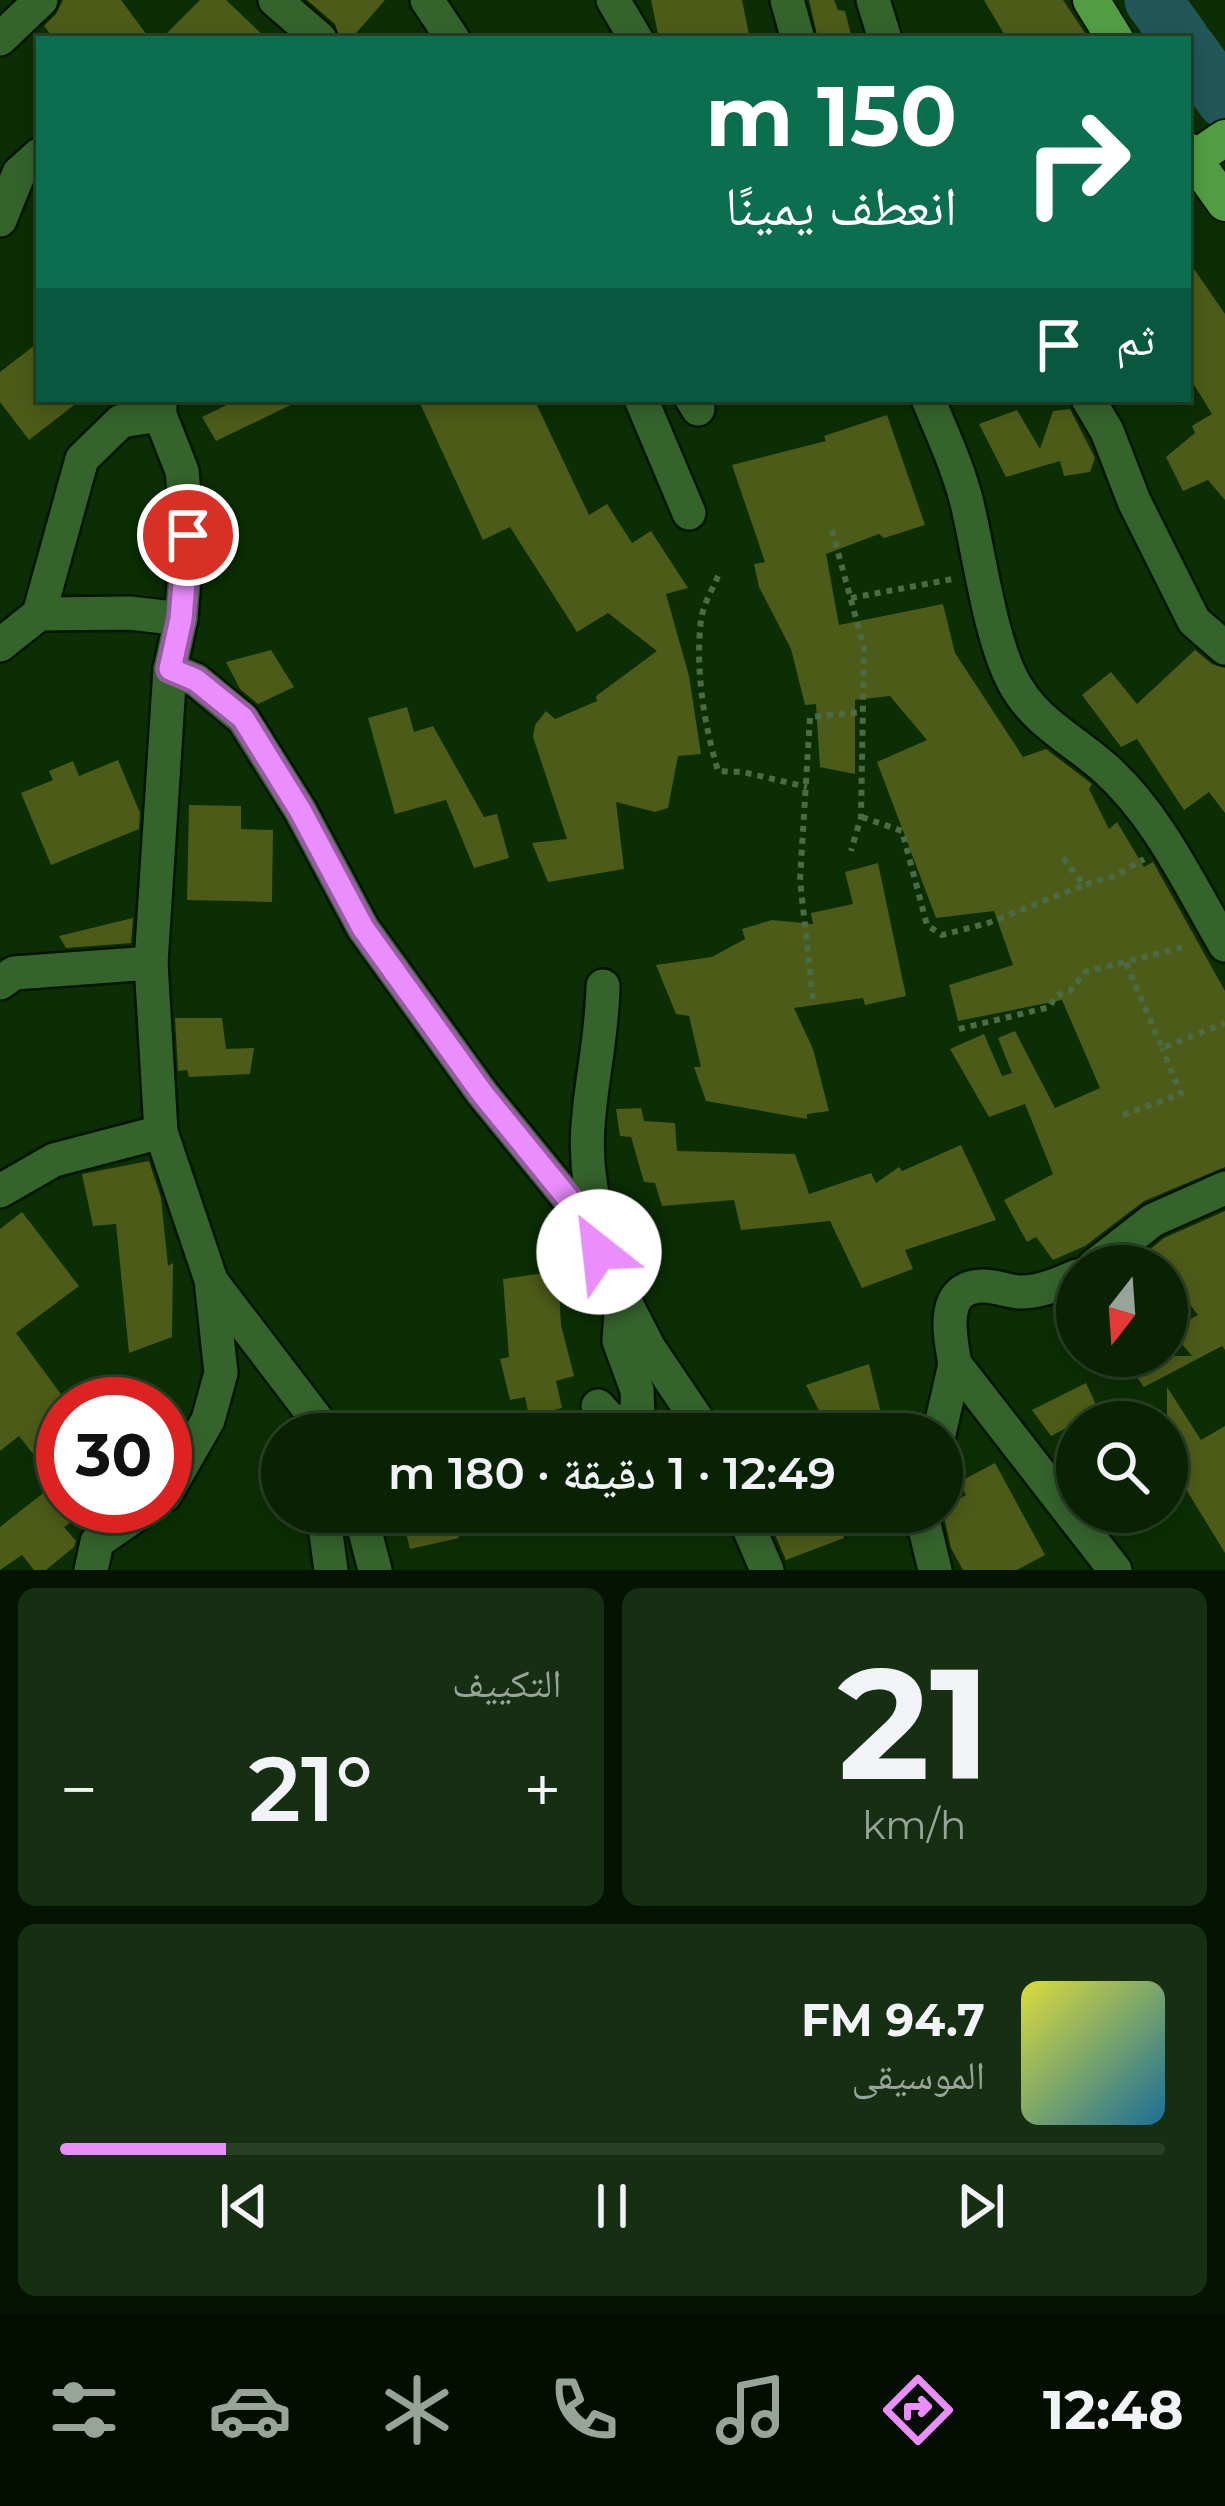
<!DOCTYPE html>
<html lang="ar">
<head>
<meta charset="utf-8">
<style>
	:root { --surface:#082203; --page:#162f12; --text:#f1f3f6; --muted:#98a49a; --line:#293f25; --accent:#ea8dfd }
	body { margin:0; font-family:Montserrat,"Noto Naskh Arabic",sans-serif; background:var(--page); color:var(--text); direction:rtl; height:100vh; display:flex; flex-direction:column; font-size:45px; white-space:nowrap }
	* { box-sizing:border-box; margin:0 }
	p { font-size:39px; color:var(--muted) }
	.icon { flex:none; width:66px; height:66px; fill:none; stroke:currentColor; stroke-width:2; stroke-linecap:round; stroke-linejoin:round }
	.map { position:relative; height:1570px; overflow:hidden; direction:ltr }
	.panel { display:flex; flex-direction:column; gap:18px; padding:18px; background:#041302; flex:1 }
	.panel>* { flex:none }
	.top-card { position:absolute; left:36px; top:36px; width:1155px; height:366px; border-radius:0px; box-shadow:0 6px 18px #0003,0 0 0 3px var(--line); direction:rtl; background:#0b6e4f; color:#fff; overflow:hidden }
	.needle { width:78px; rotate:197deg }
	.controls { position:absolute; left:1056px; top:1245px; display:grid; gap:24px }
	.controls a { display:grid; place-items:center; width:132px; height:132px; border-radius:50%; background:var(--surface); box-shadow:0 6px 18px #0003,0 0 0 3px var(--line); font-size:60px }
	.speed { position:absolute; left:36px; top:1377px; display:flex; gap:24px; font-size:60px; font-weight:700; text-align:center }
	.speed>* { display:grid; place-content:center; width:156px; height:156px; border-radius:50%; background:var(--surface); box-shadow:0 6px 18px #0003,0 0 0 3px var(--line); line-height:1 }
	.speed .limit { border:18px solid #d22; background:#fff; color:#111 }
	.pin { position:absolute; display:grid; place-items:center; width:102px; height:102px; color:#fff; margin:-51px; border:6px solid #fff; border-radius:50%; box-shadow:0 3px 12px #0007 }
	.me { position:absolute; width:132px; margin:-66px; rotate:331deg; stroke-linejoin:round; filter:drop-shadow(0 0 9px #0008) }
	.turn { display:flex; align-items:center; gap:42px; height:252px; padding:0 36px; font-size:54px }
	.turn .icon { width:156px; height:156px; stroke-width:2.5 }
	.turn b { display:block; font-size:84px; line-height:102px }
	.then { display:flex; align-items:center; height:114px; padding:0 36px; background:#0003; gap:24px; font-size:45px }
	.big { font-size:90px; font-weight:600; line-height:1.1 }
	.panel .card { flex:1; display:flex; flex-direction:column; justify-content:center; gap:18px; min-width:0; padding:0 42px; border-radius:18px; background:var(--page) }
	.panel .dial { align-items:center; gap:0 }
	.dial b { font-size:156px; line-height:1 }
	.song { display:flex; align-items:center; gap:36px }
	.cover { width:144px; height:144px; border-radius:18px; background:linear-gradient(135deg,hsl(60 70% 55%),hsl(200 70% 35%)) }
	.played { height:12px; border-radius:6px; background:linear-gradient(90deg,var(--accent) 15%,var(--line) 15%) }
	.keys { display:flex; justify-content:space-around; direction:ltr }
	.heat { display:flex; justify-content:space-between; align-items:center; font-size:66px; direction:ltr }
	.panel .tiles { flex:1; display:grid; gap:18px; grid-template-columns:1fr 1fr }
	.card:last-child { grid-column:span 2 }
	.trip { position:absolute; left:261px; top:1413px; width:702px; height:120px; border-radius:60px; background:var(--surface); box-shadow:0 6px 18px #0003,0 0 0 3px var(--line); font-weight:600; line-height:120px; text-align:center; direction:rtl }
	.tab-bar { display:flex; height:192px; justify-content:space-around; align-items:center; background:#030e01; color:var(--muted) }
	.tab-bar .icon { width:84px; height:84px }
	.tab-bar .current { color:var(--accent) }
	.tab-bar b { font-size:54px; color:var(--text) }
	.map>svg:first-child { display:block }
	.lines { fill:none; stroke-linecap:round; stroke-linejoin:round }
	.river { stroke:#225659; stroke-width:57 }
	.building { fill:#4d5b18 }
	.minor-casing { stroke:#001400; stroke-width:38 }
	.highway-casing { stroke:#001400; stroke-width:40 }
	.path { stroke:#4b6b45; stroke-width:6; stroke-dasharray:6 6; stroke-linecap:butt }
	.minor { stroke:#35632c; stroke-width:33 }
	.highway { stroke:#529d43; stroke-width:36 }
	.route-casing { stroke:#985ca4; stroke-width:30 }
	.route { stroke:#ea8dfd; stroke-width:21 }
</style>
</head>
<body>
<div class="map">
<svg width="1225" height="1570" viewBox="0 0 1225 1570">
	<rect width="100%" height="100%" fill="#0b2e04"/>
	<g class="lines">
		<!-- river -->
		<g class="river">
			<path d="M1153,0L1181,39"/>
			<path d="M1188,49L1225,100"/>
		</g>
	</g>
	<!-- building -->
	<g class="building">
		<path d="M63,0H121L150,39H54L44,26L56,14Z"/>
		<path d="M200,0H226L267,39H161Z"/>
		<path d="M307,0H385L351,39H340L335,24Z"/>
		<path d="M651,0H742L750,39H659Z"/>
		<path d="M809,0H834L838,10L845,11L852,39H818Z"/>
		<path d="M984,0H1063L1089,39H1007Z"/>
		<path d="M1188,260L1225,314V500L1208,480L1183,491L1166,457L1195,433L1192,426L1212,414L1188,375Z"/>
		<path d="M39,342V399H82L29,440L0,402V372Z"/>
		<path d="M239,399H303L216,441L202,417Z"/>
		<path d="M418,399H534L589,515L607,504L632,543L651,531L688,588L666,594L689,676L701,754L678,756L668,808L655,812L616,802L624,869L548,882L532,843L567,839L533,737L535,725L546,711L555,719L597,701L596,696L657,651L608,613L577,632L510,527L483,540Z"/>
		<path d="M1070,409L1095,458L1090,472L1064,476L1060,461L1006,477L979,424L1017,410L1040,449L1053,411Z"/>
		<path d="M887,415L925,525L884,538L879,534L826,554L839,625L943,604L955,653L1023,757L1046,749L1092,784L1089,789L1109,829L1117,822L1144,867L1153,862L1225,991V1167L1144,1201L1085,1246L1053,1260L1036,1237L1027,1242L1004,1200L1053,1174L1025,1104L989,1117L950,1049L984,1034L1002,1076L1012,1073L998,1038L1015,1031L1055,1108L1100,1088L1062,1000L958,1021L949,985L1013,965L994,911L936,918L877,762L927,740L890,696L855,700V774L820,767L816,704L805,705L791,649L759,587L754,564L765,562L732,465L826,441L824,436Z"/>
		<path d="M271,650L294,687L258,704L240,689L226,662Z"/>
		<path d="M1195,650L1212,664L1225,668V813L1209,792L1184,810L1137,739L1121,747L1082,695L1111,672L1137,704Z"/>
		<path d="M407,707L414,732L433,726L484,817L497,814L509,858L474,868L446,800L395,814L368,718Z"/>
		<path d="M118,760L140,813L139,829L51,865L21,793L53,780L49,771L73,761L79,776Z"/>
		<path d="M189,805L241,806V829L273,830L272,902L187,900Z"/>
		<path d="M878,863L906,996L865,1005L863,998L794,1008L813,1049L829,1111L807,1114V1119L706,1101L694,1067H701L689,1016L676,1014L656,965L712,957L745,939L742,929L772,920L813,924L811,913L853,904L845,872Z"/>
		<path d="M133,918L131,943L66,948L59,936Z"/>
		<path d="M175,1018H222L226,1049L254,1048L250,1074L189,1077L187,1070L178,1071Z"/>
		<path d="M641,1108L644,1121L675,1123L677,1151L795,1154L809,1194L871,1173L876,1183L899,1167L902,1171L961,1145L996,1220L905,1250L913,1269L862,1288L830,1221L741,1230L734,1200L662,1206L655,1183L644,1182L631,1137L620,1136L616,1109Z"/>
		<path d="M149,1161L161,1198L168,1266L173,1263L172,1337L129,1353L116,1224L93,1226L82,1174Z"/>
		<path d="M1225,1211V1350L1222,1346L1144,1387L1122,1356H1192L1170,1330L1198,1315L1167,1275V1266H1160L1148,1251L1164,1238Z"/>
		<path d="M22,1212L79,1286L16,1333L63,1397V1506H92L64,1527L76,1541L74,1547L46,1570H34L22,1555L0,1570V1527L56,1483L19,1436L0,1451V1229Z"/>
		<path d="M558,1271L561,1325L574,1376L556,1381L562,1408L529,1416L525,1397L510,1400L500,1359L509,1357L503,1279Z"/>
		<path d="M869,1364L886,1434H831L806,1385Z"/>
		<path d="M1086,1383L1099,1411L1051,1436L1032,1410Z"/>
		<path d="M1167,1387L1201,1440L1225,1426V1553L1167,1458Z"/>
		<path d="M995,1463L1045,1555L1017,1570H963L951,1548L942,1508L966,1495L959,1482Z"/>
		<path d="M401,1512H453L459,1538L410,1549Z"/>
		<path d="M765,1512H835L844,1538L786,1560Z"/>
	</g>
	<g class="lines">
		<defs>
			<g id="minor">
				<path d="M275,0L320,39"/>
				<path d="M427,0L453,39"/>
				<path d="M613,0L636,39"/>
				<path d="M787,0L798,39"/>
				<path d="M873,0L885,39"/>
				<path d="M0,39L41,0"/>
				<path d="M0,220L19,173L39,155"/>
				<path d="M160,399V415L182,471L188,535L181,619L170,669L151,963L161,1132L211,1280L221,1373L208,1420L165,1495"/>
				<path d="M641,399L689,513"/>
				<path d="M692,399L698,409"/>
				<path d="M928,399C942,433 958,467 967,503C979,553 990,638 1013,681C1034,722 1074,740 1106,769C1159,817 1189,884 1225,945"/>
				<path d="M1088,399L1107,431L1134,501L1194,621L1225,648"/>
				<path d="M39,614L82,459L121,421L160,415"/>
				<path d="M0,645L39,614L130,613L181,619"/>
				<path d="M170,669L196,680L243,719L300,810L363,928L482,1093L579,1212L649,1348L707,1434"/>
				<path d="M0,983L14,973L151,963"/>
				<path d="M0,1191L54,1160L161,1132"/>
				<path d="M601,1228C570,1133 601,1079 603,986"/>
				<path d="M1094,1266L1153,1220L1225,1188"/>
				<path d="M1077,1276C1060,1284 1040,1292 1021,1292C1008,1292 995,1285 982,1286C939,1287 950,1336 955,1364L1115,1570"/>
				<path d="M212,1282L328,1434"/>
				<path d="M598,1406L613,1423L638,1417L637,1390L619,1341L622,1299"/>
				<path d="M939,1434L955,1364"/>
				<path d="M323,1512L331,1570"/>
				<path d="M360,1512L375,1570"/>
				<path d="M742,1512L767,1570"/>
				<path d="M921,1512L935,1570"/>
				<path d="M91,1570L97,1542L149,1506"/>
			</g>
			<g id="highway">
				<path d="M1091,0L1115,39"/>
				<path d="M1188,151L1225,203"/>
				<path d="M1194,159L1225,138"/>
			</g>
		</defs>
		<!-- minor casing -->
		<use href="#minor" class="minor-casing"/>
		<!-- highway casing -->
		<use href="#highway" class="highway-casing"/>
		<!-- path -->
		<g class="path">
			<path d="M832,530L864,648L861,817L851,851"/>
			<path d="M718,576C712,590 703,605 701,620C695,669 704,724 718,771L743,772L807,787"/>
			<path d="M851,598L953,579"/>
			<path d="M862,817L902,831L927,925L942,935L988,923L1084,885"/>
			<path d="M1063,858L1084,885L1115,876L1144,859"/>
			<path d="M1126,963L1162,1048L1225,1023"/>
			<path d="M813,999L800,880L810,717L863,712"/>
			<path d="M959,1029L1050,1007L1055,996L1070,991L1085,972L1188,946"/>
			<path d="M1123,1115L1181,1094L1162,1048"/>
		</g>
		<!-- minor -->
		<use href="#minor" class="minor"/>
		<!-- highway -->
		<use href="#highway" class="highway"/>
	</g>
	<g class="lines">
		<defs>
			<path id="route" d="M188,535L181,619L170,669L196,680L243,718L300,810L363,928L482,1093L579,1212L599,1252"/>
		</defs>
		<!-- route casing -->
		<use href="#route" class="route-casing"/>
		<!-- route -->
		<use href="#route" class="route"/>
	</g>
</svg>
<div class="controls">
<a><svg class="needle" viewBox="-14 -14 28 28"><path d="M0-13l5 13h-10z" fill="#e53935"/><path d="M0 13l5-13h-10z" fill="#98a49a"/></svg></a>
<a><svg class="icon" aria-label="search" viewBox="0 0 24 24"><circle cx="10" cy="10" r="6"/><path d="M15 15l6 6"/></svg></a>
</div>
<div class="speed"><div class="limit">30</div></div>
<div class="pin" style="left:188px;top:535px;background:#d93025"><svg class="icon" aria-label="arrive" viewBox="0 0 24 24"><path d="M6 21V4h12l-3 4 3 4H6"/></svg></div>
<svg class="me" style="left:599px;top:1252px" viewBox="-20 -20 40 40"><circle r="19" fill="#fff"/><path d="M0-13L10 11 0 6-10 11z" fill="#ea8dfd"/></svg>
<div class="trip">12:49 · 1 دقيقة · 180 m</div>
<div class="top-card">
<div class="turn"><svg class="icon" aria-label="right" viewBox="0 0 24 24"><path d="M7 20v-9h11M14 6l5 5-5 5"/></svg><div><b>150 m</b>انعطف يمينًا</div></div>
<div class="then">ثم<svg class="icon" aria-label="arrive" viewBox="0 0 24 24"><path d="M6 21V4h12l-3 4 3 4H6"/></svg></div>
</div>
</div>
<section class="panel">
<div class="tiles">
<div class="card dial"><b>21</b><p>km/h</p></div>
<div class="card"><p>التكييف</p>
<div class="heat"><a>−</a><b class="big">21°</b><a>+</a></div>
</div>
<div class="card">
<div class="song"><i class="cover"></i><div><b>94.7 FM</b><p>الموسيقى</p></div></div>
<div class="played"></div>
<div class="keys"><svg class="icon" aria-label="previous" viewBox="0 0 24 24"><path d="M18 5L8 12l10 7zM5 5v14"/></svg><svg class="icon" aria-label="pause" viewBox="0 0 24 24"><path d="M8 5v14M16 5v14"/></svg><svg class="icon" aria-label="next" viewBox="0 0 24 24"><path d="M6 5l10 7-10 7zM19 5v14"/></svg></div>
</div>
</div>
</section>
<nav class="tab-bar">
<b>12:48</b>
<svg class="icon current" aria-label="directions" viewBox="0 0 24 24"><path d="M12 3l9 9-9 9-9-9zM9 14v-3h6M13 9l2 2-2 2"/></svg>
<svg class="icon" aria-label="music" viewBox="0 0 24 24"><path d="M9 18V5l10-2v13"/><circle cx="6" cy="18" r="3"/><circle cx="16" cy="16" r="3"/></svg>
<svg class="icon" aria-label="phone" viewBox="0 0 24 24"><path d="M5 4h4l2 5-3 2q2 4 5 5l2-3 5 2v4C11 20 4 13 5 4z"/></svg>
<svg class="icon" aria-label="climate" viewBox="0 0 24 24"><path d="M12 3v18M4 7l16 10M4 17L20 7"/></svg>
<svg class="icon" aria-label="car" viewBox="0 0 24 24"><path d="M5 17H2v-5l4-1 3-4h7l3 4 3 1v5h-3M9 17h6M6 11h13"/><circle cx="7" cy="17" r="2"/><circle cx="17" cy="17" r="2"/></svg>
<svg class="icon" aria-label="filters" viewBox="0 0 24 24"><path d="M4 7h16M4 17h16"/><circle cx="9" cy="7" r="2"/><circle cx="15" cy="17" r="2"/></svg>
</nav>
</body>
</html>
